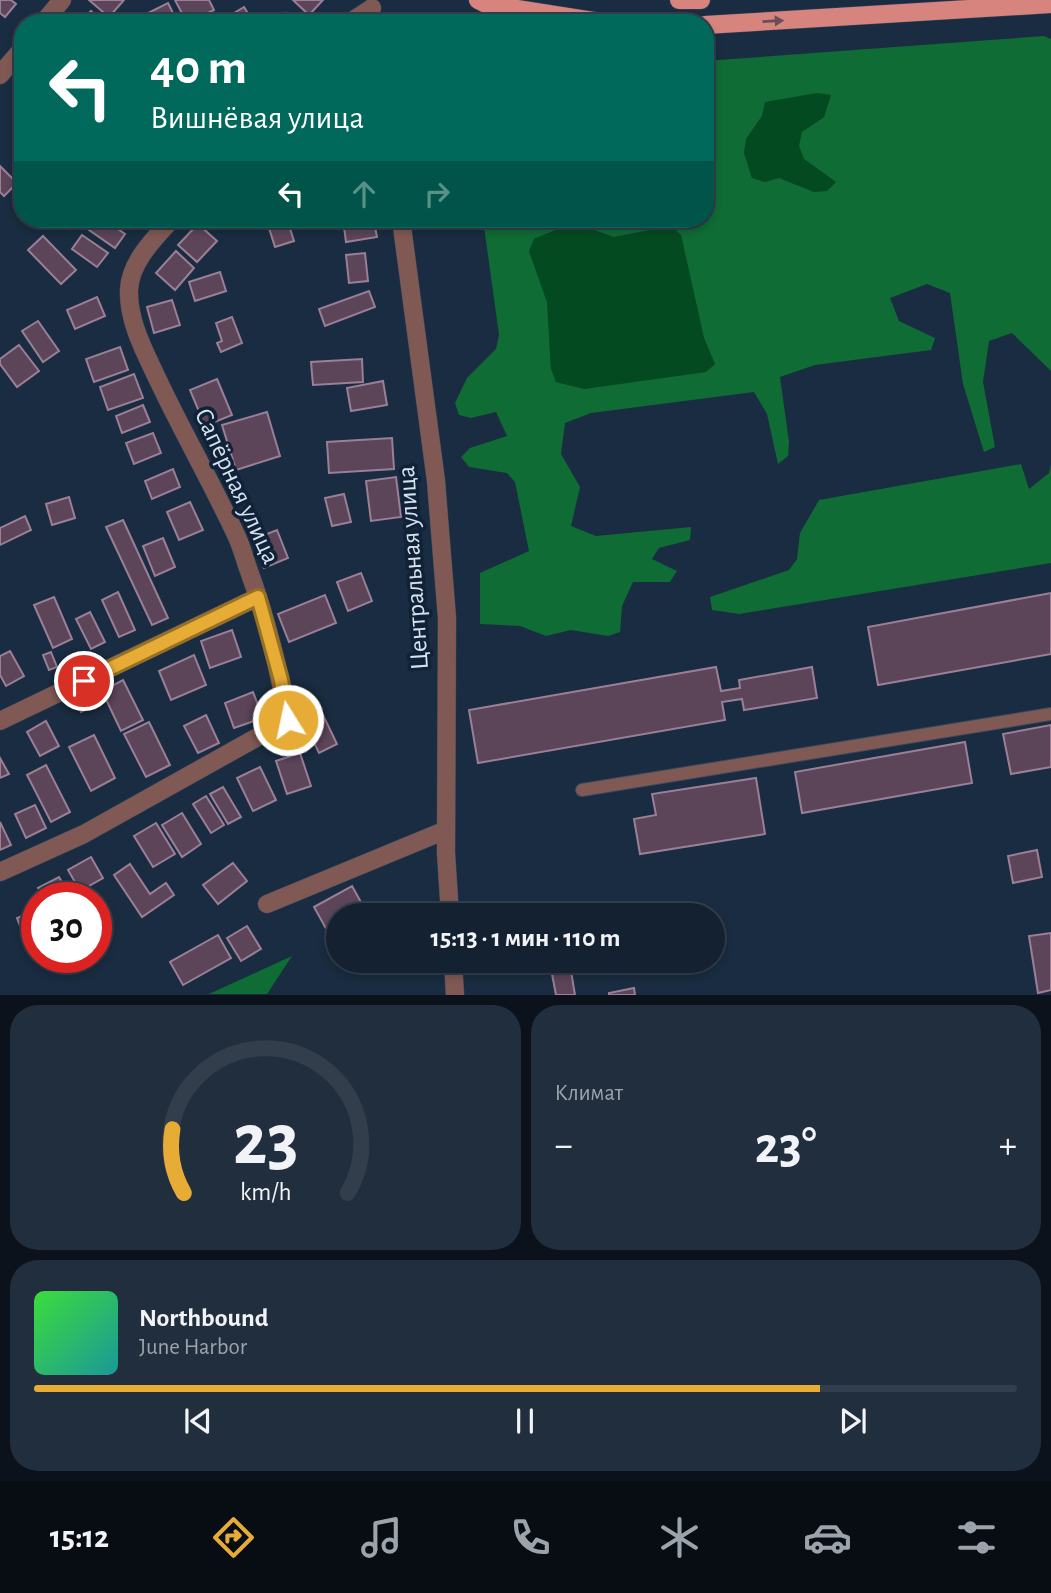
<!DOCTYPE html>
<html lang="ru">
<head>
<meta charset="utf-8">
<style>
	:root { --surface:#142131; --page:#212e3d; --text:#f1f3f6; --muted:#9da3ab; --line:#333e4d; --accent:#e6ac36 }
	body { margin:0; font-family:"Alegreya Sans",sans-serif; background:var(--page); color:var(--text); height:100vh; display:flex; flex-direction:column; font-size:26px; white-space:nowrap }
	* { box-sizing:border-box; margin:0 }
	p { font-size:23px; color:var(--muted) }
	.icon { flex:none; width:38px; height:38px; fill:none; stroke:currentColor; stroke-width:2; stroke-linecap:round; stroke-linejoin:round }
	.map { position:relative; height:995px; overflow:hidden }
	.drawer { display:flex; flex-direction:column; gap:10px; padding:10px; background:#0b121b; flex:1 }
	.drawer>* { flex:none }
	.hud { position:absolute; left:14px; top:14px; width:700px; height:214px; border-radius:28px; box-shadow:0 4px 10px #0003,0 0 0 2px var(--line); background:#00695c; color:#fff; overflow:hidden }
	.speed { position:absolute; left:21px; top:882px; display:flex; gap:14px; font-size:35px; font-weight:700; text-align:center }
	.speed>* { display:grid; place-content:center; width:91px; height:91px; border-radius:50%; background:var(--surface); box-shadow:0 4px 10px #0003,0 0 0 2px var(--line); line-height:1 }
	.speed .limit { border:10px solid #d22; background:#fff; color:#111 }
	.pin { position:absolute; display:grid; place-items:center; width:60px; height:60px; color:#fff; margin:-30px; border:4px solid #fff; border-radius:50%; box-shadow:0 2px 7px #0007 }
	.me { position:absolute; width:77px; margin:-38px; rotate:350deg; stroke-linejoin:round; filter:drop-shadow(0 0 5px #0008) }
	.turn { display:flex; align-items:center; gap:24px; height:147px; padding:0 21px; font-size:32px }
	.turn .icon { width:91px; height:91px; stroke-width:2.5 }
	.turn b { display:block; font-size:49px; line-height:60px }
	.lanes { display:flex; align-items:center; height:66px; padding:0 21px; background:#0003; justify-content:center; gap:35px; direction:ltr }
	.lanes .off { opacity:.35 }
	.big { font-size:52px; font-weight:600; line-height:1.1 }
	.drawer .widget { flex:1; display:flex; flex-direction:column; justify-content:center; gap:10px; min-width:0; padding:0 24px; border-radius:28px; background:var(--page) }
	.drawer .dial { align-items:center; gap:0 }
	.dial svg { height:182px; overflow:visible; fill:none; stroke:var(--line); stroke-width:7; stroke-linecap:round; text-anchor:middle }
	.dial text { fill:var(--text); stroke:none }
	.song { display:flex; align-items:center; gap:21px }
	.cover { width:84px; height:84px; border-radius:10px; background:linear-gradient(135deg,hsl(120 70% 55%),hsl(180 70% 35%)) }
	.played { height:7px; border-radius:4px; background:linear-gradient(90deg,var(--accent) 80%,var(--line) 80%) }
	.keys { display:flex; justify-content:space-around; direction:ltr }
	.heat { display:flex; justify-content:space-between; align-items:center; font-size:38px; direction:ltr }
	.drawer .tiles { flex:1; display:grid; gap:10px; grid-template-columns:1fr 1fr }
	.widget:last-child { grid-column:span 2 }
	.trip { position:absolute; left:326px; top:903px; width:399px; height:70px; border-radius:35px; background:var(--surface); box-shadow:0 4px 10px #0003,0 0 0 2px var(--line); font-weight:600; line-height:70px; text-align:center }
	.menu { display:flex; height:112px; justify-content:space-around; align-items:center; background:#080d14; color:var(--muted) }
	.menu .icon { width:49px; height:49px }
	.menu .on { color:var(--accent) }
	.menu b { font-size:32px; color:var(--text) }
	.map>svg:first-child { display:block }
	.green { fill:#044a21 }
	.forest { fill:#0f6c34; fill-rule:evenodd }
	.building { fill:#5c4459; stroke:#9a7f96; stroke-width:2 }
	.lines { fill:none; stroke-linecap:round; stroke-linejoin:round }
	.lane-casing { stroke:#38495d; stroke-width:14 }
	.street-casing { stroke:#38495d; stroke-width:19 }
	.primary-casing { stroke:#38495d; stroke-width:19 }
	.lane { stroke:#815954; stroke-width:12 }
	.street { stroke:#815954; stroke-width:18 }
	.primary { stroke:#d6847d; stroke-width:18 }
	.oneway { fill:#694e56 }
	.route-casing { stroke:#967023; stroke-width:18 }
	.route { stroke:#e6ac36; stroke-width:12 }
	.labels { text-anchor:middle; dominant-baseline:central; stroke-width:7; stroke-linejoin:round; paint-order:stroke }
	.street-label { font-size:26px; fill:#d6e2f0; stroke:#102237 }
</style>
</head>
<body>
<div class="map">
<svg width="1051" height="995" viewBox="0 0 1051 995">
	<rect width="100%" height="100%" fill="#1a2c41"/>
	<!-- green -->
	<g class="green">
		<path d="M817,92L831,95L824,117L802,132L804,159L836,182L827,191L814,192L779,178L765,182L752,178L744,153L746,139L762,116L764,102Z"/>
		<path d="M705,136L709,143L714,168L706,180Z"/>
		<path d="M671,226L681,235L704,338L715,363L707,372L584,389L556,382L551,369L547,302L529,251L534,239L558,229L588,228L614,237Z"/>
	</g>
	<!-- forest -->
	<g class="forest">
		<path d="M1044,36L1051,39V371L1012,333L989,341L983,382L995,447L984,452L963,384L950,293L927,284L890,298L899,321L935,338L931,350L815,365L780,377L789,442L788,456L778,464L767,414L754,392L591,413L565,423L561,454L580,487L571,526L596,536L691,527L690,540L659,548L652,559L677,571L670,582H633L622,606L620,632L608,636L571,630L546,636L520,626L480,624V573L529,551L515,482L507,473L469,467L461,457L470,448L507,436L496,412L471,418L459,415L455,403L467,378L496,349L499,335L483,219H705V179L714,168L709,143L705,136V61ZM817,93L831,95L824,117L802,132L799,146L804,159L836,182L827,191L814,192L779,178L765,182L752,178L744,153L746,139L762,116L765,102ZM671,226L681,235L704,338L715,364L706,372L584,389L556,382L551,369L547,302L529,251L534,239L558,229L588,228L614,237Z"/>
		<path d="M1021,464L1029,489L1049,473L1051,465V563L739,614L712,610L710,597L789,570L797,559L800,533L819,500Z"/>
		<path d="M292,956L267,994H209Z"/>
	</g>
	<!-- building -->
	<g class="building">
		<path d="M0,0H11L16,4L5,17L0,13Z"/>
		<path d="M89,0H124L109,17Z"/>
		<path d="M175,0H209L214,10L187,23Z"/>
		<path d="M293,0H323L309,15Z"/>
		<path d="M168,3L178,23H145L142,16Z"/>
		<path d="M244,7L254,23H228L226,18Z"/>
		<path d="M91,11L103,23H79Z"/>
		<path d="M286,13L292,23H270Z"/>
		<path d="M0,166L17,183L4,196L0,192Z"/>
		<path d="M97,219H104L125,234L115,248L89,230Z"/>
		<path d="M119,219H138L132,228Z"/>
		<path d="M287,219L294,241L275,247L268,225Z"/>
		<path d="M374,222L377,237L346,242L344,227Z"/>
		<path d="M198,224L217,241L197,262L178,245Z"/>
		<path d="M82,235L108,253L97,267L72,249Z"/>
		<path d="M43,236L76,270L61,284L28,250Z"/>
		<path d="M176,251L194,268L175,290L156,273Z"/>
		<path d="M365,253L368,281L349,283L346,255Z"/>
		<path d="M220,272L226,291L195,301L189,282Z"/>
		<path d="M369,291L375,307L325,326L319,309Z"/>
		<path d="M97,297L105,316L75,329L67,310Z"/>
		<path d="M172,300L180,325L154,333L147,307Z"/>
		<path d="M232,317L242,343L221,352L217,343L222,341L216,323Z"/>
		<path d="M38,321L59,351L43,362L22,331Z"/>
		<path d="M19,345L39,371L17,387L0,364V359Z"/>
		<path d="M120,347L128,370L94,382L86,359Z"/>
		<path d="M362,359L363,382L313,385L311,362Z"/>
		<path d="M134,374L143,398L108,410L100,387Z"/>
		<path d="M217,379L232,415L205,426L190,390Z"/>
		<path d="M383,381L387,405L351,411L347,388Z"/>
		<path d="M143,405L150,422L122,433L116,416Z"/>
		<path d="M267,412L280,456L236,470L222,425Z"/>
		<path d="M153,433L161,453L134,464L126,443Z"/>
		<path d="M392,438L394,469L329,473L327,442Z"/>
		<path d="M173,469L180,487L152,499L145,481Z"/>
		<path d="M396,477L401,517L371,521L366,481Z"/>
		<path d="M344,494L351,522L332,526L325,498Z"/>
		<path d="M69,497L75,518L52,525L46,504Z"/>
		<path d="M190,502L203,530L179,540L167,512Z"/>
		<path d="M25,516L31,530L0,545V528Z"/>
		<path d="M123,520L168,618L152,625L106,527Z"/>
		<path d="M277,530L288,558L264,568L252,540Z"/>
		<path d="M163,538L175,567L155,576L143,546Z"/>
		<path d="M361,573L372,601L348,611L337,582Z"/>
		<path d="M118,592L135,630L119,637L102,600Z"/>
		<path d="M1051,593V654L878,685L868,627Z"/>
		<path d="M325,595L336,623L289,642L278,614Z"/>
		<path d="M54,597L72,639L53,648L34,605Z"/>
		<path d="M90,612L105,642L91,649L76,619Z"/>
		<path d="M232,630L241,657L210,668L201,641Z"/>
		<path d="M10,651L24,676L6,686L0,675V656Z"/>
		<path d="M51,652L57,667L49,670L43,655Z"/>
		<path d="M194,655L206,685L171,700L159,671Z"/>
		<path d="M716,667L721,691L740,688L739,680L812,667L817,698L744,710L742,699L722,702L725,720L478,763L469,710Z"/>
		<path d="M123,680L143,720L121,731L102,691Z"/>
		<path d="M97,688L104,701L81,712L75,699Z"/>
		<path d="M253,692L263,718L234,728L225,703Z"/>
		<path d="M206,715L219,743L198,753L184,726Z"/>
		<path d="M323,715L337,744L319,753L305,724Z"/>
		<path d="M46,721L59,746L40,756L27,732Z"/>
		<path d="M149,722L170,765L146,777L124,734Z"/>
		<path d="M1051,725V767L1011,774L1003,734Z"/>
		<path d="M94,735L115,778L91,791L69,747Z"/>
		<path d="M965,742L972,783L802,813L795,772Z"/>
		<path d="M300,753L311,786L287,794L276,761Z"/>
		<path d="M0,758L9,774L0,778Z"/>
		<path d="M46,765L70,812L51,822L27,775Z"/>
		<path d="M260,767L276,800L253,811L237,778Z"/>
		<path d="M756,778L765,834L640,854L634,819L656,815L652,794Z"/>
		<path d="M223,787L241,817L228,824L210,794Z"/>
		<path d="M206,796L224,825L211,833L193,804Z"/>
		<path d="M35,805L46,828L26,838L15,814Z"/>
		<path d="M182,813L201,844L182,857L162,825Z"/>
		<path d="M0,822L11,845L0,850Z"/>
		<path d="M156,823L175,854L153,867L134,836Z"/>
		<path d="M1037,850L1042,877L1013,883L1008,856Z"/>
		<path d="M91,857L103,878L80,891L68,870Z"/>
		<path d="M233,863L247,881L218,904L203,885Z"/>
		<path d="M130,864L150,894L166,883L174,895L142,917L114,875Z"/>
		<path d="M59,877L71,898H44L38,888Z"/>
		<path d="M352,886L367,913L363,915H338V929L329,934L314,907Z"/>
		<path d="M37,910V949L30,951L17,918Z"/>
		<path d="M247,926L261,949L241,961L227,938Z"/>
		<path d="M1051,933V990L1038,993L1029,936Z"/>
		<path d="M218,935L231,958L183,985L170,962Z"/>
		<path d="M571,971L575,995H556L552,974Z"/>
		<path d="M634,988L635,995H609V993Z"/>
	</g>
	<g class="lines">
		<defs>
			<path id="lane" d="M582,790L1051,714"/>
			<g id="street">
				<path d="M43,23L62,0"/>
				<path d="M349,23L372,8"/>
				<path d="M0,75L23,48"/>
				<path d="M401,219L436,481L447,618L446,853L450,915"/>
				<path d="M0,721L258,597"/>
				<path d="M0,872L84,834L288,720C279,670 267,620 249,571C245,560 242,548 237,537C212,483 183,433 158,380C145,352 128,322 129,290C130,262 154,239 172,219"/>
				<path d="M267,904L446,830"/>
				<path d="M453,961L455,995"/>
			</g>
			<g id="primary">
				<path d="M478,0L486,4L606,23"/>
				<path d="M679,0H701"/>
				<path d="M705,25L1051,4"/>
			</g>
		</defs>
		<!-- lane casing -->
		<use href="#lane" class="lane-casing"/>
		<!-- street casing -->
		<use href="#street" class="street-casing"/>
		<!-- primary casing -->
		<use href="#primary" class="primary-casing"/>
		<!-- lane -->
		<use href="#lane" class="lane"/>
		<!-- street -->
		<use href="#street" class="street"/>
		<!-- primary -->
		<use href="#primary" class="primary"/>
	</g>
	<!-- one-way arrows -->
	<defs><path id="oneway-solid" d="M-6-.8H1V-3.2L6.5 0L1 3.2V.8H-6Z" transform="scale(1.75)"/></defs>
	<use class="oneway" href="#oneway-solid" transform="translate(773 21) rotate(-3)"/>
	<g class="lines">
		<defs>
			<path id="route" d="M84,681L258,597L281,680L288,720"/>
		</defs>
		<!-- route casing -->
		<use href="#route" class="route-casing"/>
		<!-- route -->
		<use href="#route" class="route"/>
	</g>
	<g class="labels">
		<!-- street labels -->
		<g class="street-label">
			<text transform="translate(237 486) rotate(65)">Сапёрная улица</text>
			<text transform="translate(413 568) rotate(-94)">Центральная улица</text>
		</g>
	</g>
</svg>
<div class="speed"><div class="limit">30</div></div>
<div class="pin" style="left:84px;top:681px;background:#d93025"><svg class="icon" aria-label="arrive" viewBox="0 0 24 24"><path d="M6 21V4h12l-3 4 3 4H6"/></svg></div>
<svg class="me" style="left:288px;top:720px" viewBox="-20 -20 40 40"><circle r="17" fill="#e6ac36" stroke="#fff" stroke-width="3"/><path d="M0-11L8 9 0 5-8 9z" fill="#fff"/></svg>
<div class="trip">15:13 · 1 мин · 110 m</div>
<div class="hud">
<div class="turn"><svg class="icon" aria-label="left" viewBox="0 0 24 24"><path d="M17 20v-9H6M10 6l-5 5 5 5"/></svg><div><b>40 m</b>Вишнёвая улица</div></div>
<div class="lanes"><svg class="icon" aria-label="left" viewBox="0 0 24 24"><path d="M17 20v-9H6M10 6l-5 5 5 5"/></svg><svg class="icon off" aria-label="ahead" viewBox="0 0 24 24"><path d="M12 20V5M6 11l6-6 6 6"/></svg><svg class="icon off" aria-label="right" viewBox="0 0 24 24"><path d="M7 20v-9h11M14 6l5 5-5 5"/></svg></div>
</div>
</div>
<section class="drawer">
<div class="tiles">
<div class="widget dial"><svg viewBox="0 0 100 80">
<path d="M14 69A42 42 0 1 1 86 69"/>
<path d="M14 69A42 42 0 0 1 9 41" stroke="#e6ac36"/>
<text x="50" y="56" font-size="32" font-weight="700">23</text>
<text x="50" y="72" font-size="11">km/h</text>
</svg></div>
<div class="widget"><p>Климат</p>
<div class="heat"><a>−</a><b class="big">23°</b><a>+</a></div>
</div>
<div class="widget">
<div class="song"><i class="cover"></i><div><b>Northbound</b><p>June Harbor</p></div></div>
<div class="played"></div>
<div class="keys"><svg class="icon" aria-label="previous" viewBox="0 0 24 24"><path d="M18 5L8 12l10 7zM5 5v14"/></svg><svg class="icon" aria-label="pause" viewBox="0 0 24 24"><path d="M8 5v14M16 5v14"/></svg><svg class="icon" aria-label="next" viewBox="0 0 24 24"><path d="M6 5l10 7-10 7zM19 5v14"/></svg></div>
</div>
</div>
</section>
<nav class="menu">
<b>15:12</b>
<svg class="icon on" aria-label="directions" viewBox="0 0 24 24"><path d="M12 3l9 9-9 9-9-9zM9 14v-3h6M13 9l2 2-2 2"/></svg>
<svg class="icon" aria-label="music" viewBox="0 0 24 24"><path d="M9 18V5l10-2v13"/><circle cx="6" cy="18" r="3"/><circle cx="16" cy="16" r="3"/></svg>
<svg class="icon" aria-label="phone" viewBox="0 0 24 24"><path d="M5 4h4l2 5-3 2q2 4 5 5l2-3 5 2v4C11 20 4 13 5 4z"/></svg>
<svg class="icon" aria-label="climate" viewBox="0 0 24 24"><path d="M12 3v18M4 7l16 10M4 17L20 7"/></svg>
<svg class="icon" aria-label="car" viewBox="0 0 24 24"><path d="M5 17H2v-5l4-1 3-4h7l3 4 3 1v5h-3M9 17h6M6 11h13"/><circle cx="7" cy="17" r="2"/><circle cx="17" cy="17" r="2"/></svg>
<svg class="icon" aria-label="filters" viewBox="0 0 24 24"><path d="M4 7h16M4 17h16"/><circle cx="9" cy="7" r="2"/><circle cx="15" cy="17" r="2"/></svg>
</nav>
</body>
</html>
